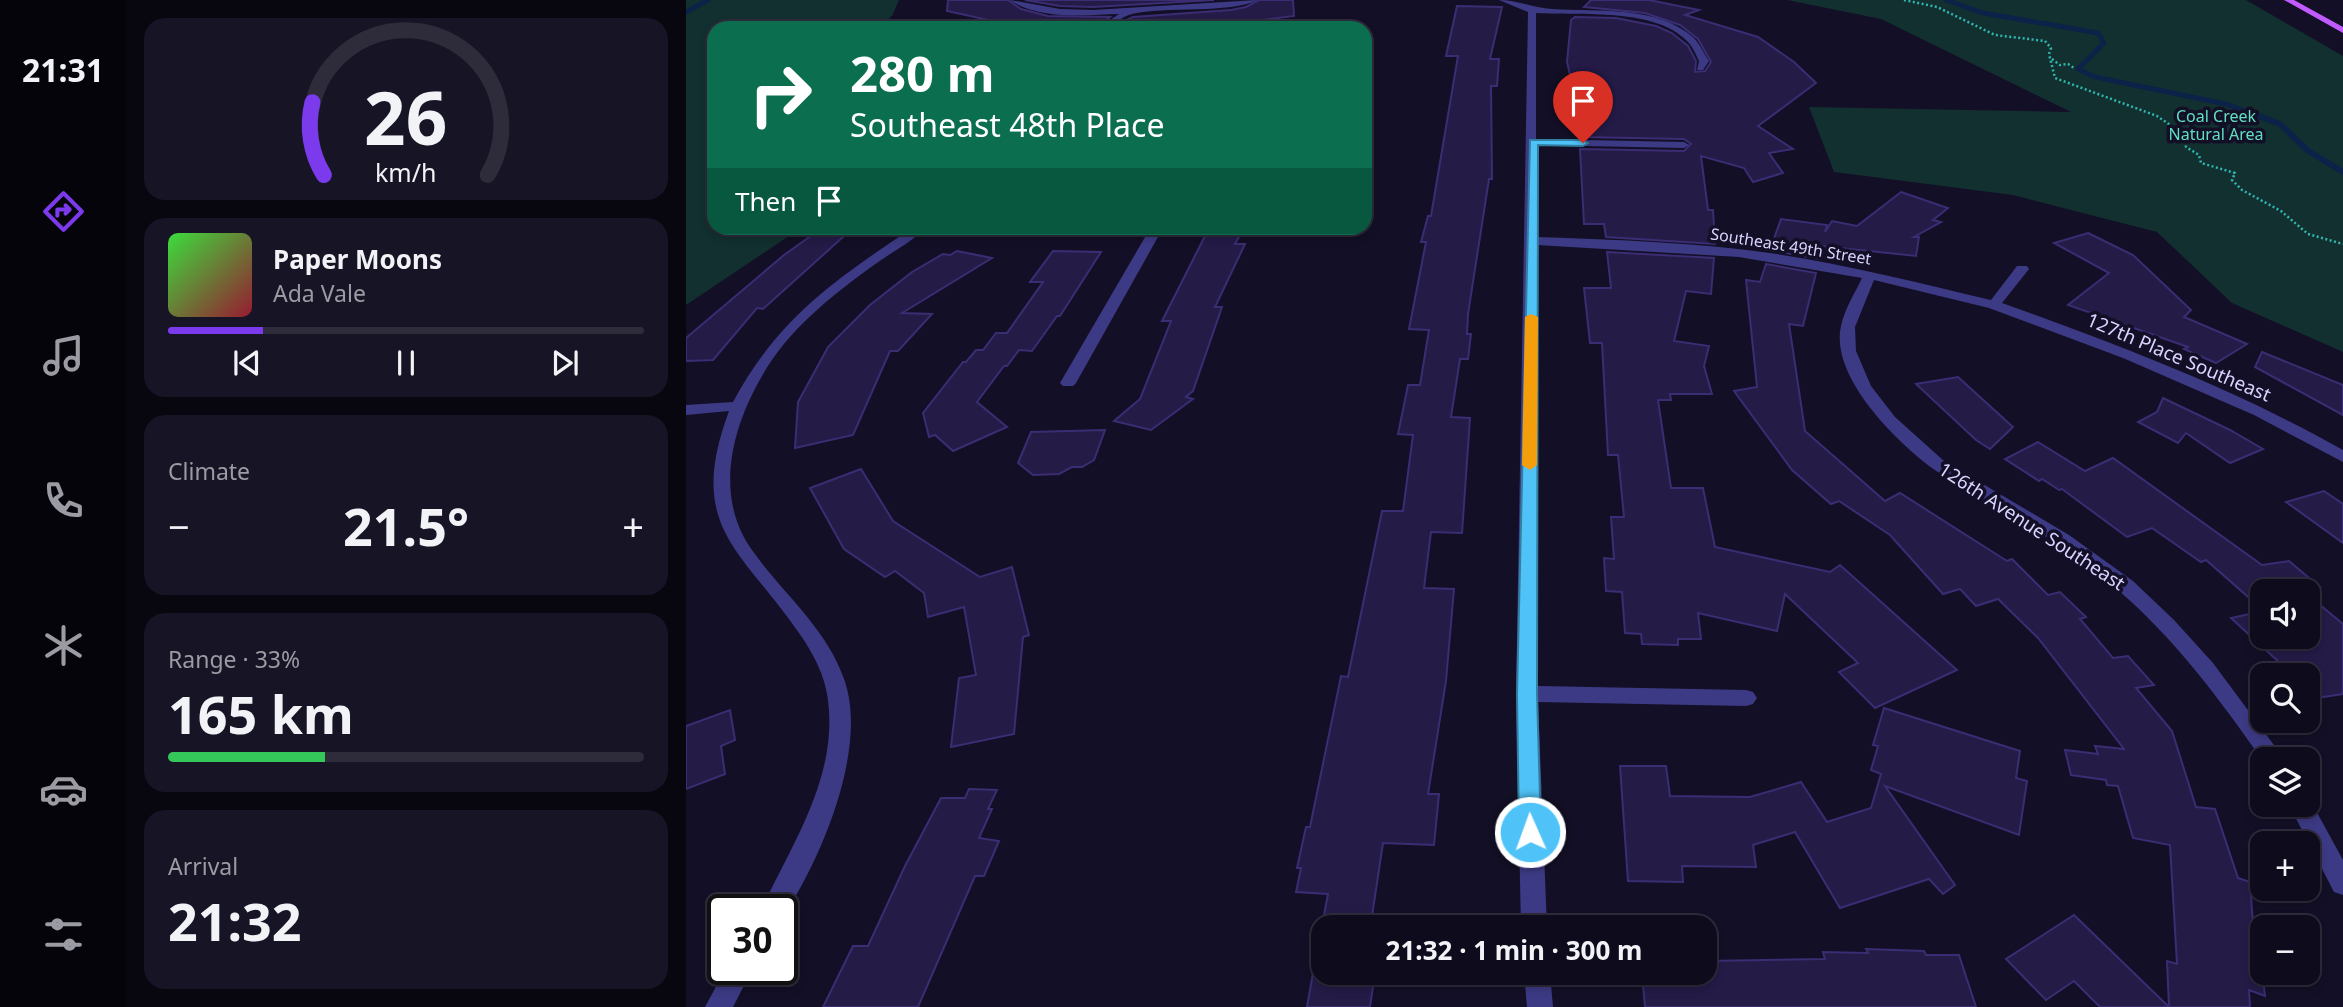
<!DOCTYPE html>
<html lang="en">
<head>
<meta charset="utf-8">
<style>
	:root { --surface:#0e0b1c; --page:#171425; --text:#f1f3f6; --muted:#9b9ba3; --line:#2e2b3b; --accent:#7c3aed }
	body { margin:0; font-family:"Noto Sans",sans-serif; background:var(--page); color:var(--text); height:100vh; display:flex; flex-direction:column; font-size:26px; white-space:nowrap }
	* { box-sizing:border-box; margin:0 }
	p { font-size:23px; color:var(--muted) }
	.icon { flex:none; width:38px; height:38px; fill:none; stroke:currentColor; stroke-width:2; stroke-linecap:round; stroke-linejoin:round }
	.map { position:relative; flex:1; overflow:hidden }
	.panel { display:flex; flex-direction:column; gap:18px; padding:18px; background:#08060f; width:560px }
	.panel>* { flex:none }
	.top-card { position:absolute; left:21px; top:21px; width:665px; height:214px; border-radius:21px; box-shadow:0 4px 10px #0003,0 0 0 2px var(--line); background:#0b6e4f; color:#fff; overflow:hidden }
	.buttons { position:absolute; left:1564px; top:579px; display:grid; gap:14px }
	.buttons a { display:grid; place-items:center; width:70px; height:70px; border-radius:14px; background:var(--surface); box-shadow:0 4px 10px #0003,0 0 0 2px var(--line); font-size:35px }
	.speed { position:absolute; left:21px; top:894px; display:flex; gap:14px; font-size:35px; font-weight:700; text-align:center }
	.speed>* { display:grid; place-content:center; width:91px; height:91px; border-radius:50%; background:var(--surface); box-shadow:0 4px 10px #0003,0 0 0 2px var(--line); line-height:1 }
	.speed .limit { border:4px solid #111; border-radius:10px; background:#fff; color:#111 }
	.pin { position:absolute; display:grid; place-items:center; width:60px; height:60px; color:#fff; margin:-72px -30px; border-radius:50% 50% 50% 0; rotate:-45deg; box-shadow:0 0 7px #0007 }
	.pin .icon { rotate:45deg }
	.me { position:absolute; width:77px; margin:-38px; rotate:358deg; stroke-linejoin:round; filter:drop-shadow(0 0 5px #0008) }
	.turn { display:flex; align-items:center; gap:24px; height:147px; padding:0 28px; font-size:32px }
	.turn .icon { width:91px; height:91px; stroke-width:2.5 }
	.turn b { display:block; font-size:49px; line-height:60px }
	.then { display:flex; align-items:center; height:66px; padding:0 28px; background:#0003; gap:14px; font-size:26px }
	.big { font-size:52px; font-weight:700; line-height:1.1 }
	.panel .widget { flex:1; display:flex; flex-direction:column; justify-content:center; gap:10px; min-width:0; padding:0 24px; border-radius:21px; background:var(--page) }
	.panel .dial { align-items:center; gap:0 }
	.dial svg { height:182px; overflow:visible; fill:none; stroke:var(--line); stroke-width:7; stroke-linecap:round; text-anchor:middle }
	.dial text { fill:var(--text); stroke:none }
	.song { display:flex; align-items:center; gap:21px }
	.cover { width:84px; height:84px; border-radius:10px; background:linear-gradient(135deg,hsl(120 70% 55%),hsl(350 70% 35%)) }
	.played { height:7px; border-radius:4px; background:linear-gradient(90deg,var(--accent) 20%,var(--line) 20%) }
	.keys { display:flex; justify-content:space-around; direction:ltr }
	.heat { display:flex; justify-content:space-between; align-items:center; font-size:38px; direction:ltr }
	.charge { height:10px; border-radius:5px; background:linear-gradient(90deg,#34c759 33%,var(--line) 0) }
	.trip { position:absolute; left:625px; top:915px; width:406px; height:70px; border-radius:21px; background:var(--surface); box-shadow:0 4px 10px #0003,0 0 0 2px var(--line); font-weight:700; line-height:70px; text-align:center }
	main { display:flex; flex:1; min-height:0 }
	.menu { display:flex; flex-direction:column; width:126px; justify-content:space-around; align-items:center; background:#06040b; color:var(--muted) }
	.menu .icon { width:49px; height:49px }
	.menu .current { color:var(--accent) }
	.menu b { font-size:32px; color:var(--text) }
	.map>svg:first-child { display:block }
	.green { fill:#12302f }
	.lines { fill:none; stroke-linecap:round; stroke-linejoin:round }
	.stream-far1 { stroke:#0c2248; stroke-width:5 }
	.stream { stroke:#0c2248; stroke-width:6 }
	.building { fill:#241b47; stroke:#3b2d73; stroke-width:2 }
	.path { stroke:#2fb8b0; stroke-width:2.5; stroke-dasharray:2 2.5; stroke-linecap:butt }
	.minor { fill:#3d3a85; fill-rule:evenodd }
	.major { fill:#c25bff; fill-rule:evenodd }
	.route { fill:#4fc3f7; stroke:#337fa1; stroke-width:2 }
	.slow { fill:#f59e0b }
	.labels { text-anchor:middle; dominant-baseline:central; stroke-width:7; stroke-linejoin:round; paint-order:stroke }
	.far-park-label { font-size:16px; fill:#5fe0c0; stroke:#130f26 }
	.far-street-label { font-size:16px; fill:#d9d4ff; stroke:#130f26 }
	.street-label { font-size:19px; fill:#d9d4ff; stroke:#130f26 }
</style>
</head>
<body>
<main>
<nav class="menu">
<b>21:31</b>
<svg class="icon current" aria-label="directions" viewBox="0 0 24 24"><path d="M12 3l9 9-9 9-9-9zM9 14v-3h6M13 9l2 2-2 2"/></svg>
<svg class="icon" aria-label="music" viewBox="0 0 24 24"><path d="M9 18V5l10-2v13"/><circle cx="6" cy="18" r="3"/><circle cx="16" cy="16" r="3"/></svg>
<svg class="icon" aria-label="phone" viewBox="0 0 24 24"><path d="M5 4h4l2 5-3 2q2 4 5 5l2-3 5 2v4C11 20 4 13 5 4z"/></svg>
<svg class="icon" aria-label="climate" viewBox="0 0 24 24"><path d="M12 3v18M4 7l16 10M4 17L20 7"/></svg>
<svg class="icon" aria-label="car" viewBox="0 0 24 24"><path d="M5 17H2v-5l4-1 3-4h7l3 4 3 1v5h-3M9 17h6M6 11h13"/><circle cx="7" cy="17" r="2"/><circle cx="17" cy="17" r="2"/></svg>
<svg class="icon" aria-label="filters" viewBox="0 0 24 24"><path d="M4 7h16M4 17h16"/><circle cx="9" cy="7" r="2"/><circle cx="15" cy="17" r="2"/></svg>
</nav>
<section class="panel">
<div class="widget dial"><svg viewBox="0 0 100 80">
<path d="M14 69A42 42 0 1 1 86 69"/>
<path d="M14 69A42 42 0 0 1 9 37" stroke="#7c3aed"/>
<text x="50" y="56" font-size="32" font-weight="700">26</text>
<text x="50" y="72" font-size="11">km/h</text>
</svg></div>
<div class="widget">
<div class="song"><i class="cover"></i><div><b>Paper Moons</b><p>Ada Vale</p></div></div>
<div class="played"></div>
<div class="keys"><svg class="icon" aria-label="previous" viewBox="0 0 24 24"><path d="M18 5L8 12l10 7zM5 5v14"/></svg><svg class="icon" aria-label="pause" viewBox="0 0 24 24"><path d="M8 5v14M16 5v14"/></svg><svg class="icon" aria-label="next" viewBox="0 0 24 24"><path d="M6 5l10 7-10 7zM19 5v14"/></svg></div>
</div>
<div class="widget"><p>Climate</p>
<div class="heat"><a>−</a><b class="big">21.5°</b><a>+</a></div>
</div>
<div class="widget"><p>Range · 33%</p><b class="big">165 km</b><div class="charge"></div></div>
<div class="widget"><p>Arrival</p><b class="big">21:32</b></div>
</section>
<div class="map">
<svg width="1657" height="1007" viewBox="0 0 1657 1007">
	<rect width="100%" height="100%" fill="#130f26"/>
	<!-- green -->
	<g class="green">
		<path d="M0,0H213L206,16L192,28H28V228H115L0,305Z"/>
		<path d="M1101,0H1560L1657,56V352L1546,303L1471,232L1327,195L1148,172L1123,107L1385,112L1195,19Z"/>
	</g>
	<g class="lines">
		<!-- stream-far1 -->
		<g class="stream-far1">
			<path d="M1260,0L1297,13L1412,33L1418,43L1392,69L1409,77L1540,104L1578,118"/>
			<path d="M0,12L22,0"/>
		</g>
		<!-- stream -->
		<path class="stream" d="M1573,116L1594,124L1621,150L1657,172"/>
	</g>
	<!-- building -->
	<g class="building">
		<path d="M262,0H322L335,9L362,16L424,17L409,28H339L261,11Z"/>
		<path d="M339,0H528L407,7L374,6Z"/>
		<path d="M573,0H607L608,16L513,28H424L447,17L545,10L560,7Z"/>
		<path d="M905,0H963L1013,10L999,15L1072,37L1108,62L1130,83L1072,126L1107,149L1083,153L1097,173L1067,182L1058,168L1015,156L1022,210H1027L1029,244L920,237L918,224H898L894,149L998,151L1005,144L998,139L894,137L892,110L881,62L885,20L889,17L930,18L970,26L986,33L1002,46L1010,61L1009,72L1019,71L1025,62L1012,39L994,25L959,13L898,7Z"/>
		<path d="M771,6L816,7L804,59H813L811,86H805L806,179H803L782,314L781,334H785L782,359H774L765,417L784,418L776,533L745,532L738,588L768,589L760,681L742,794H753L748,845L697,843L686,916L638,915L642,894L610,892L615,868H611L620,827H624L655,676L662,677L696,511H717L727,435L712,434L722,385H734L743,330L723,329L740,242H735L742,216H745L772,56H760Z"/>
		<path d="M1215,192L1262,208L1247,220L1255,222L1228,237H1233L1230,256L1136,246L1133,259L1084,250L1095,219L1141,225L1139,232L1146,221L1171,226Z"/>
		<path d="M136,228H167L77,309L71,308L27,360L0,361V338L98,255Z"/>
		<path d="M523,228H558L549,244H559L529,307H536L507,391L500,397L507,399L465,430L428,421L454,399L485,321H476Z"/>
		<path d="M1402,233L1447,255L1505,310L1498,317L1561,344L1530,363L1498,349L1502,347L1382,305L1423,273L1368,243Z"/>
		<path d="M271,251L306,258L216,313L246,314L212,351H204L167,435L109,448L112,402L142,347L184,305L226,272L257,254L264,255Z"/>
		<path d="M367,251L415,252L374,316H371L346,351L333,350L321,366H318L291,402L321,427L267,451L249,435L243,437L237,413L277,362H280L290,350H297L310,333H321L357,282H344Z"/>
		<path d="M921,252L1028,258L1025,294L1000,291L988,341L1023,346L1018,366L1026,394H984L985,400H972L985,488H1017L1029,547L1144,572L1154,565L1271,670L1189,708L1153,672L1172,663L1099,594L1091,631L1012,613L1015,639H992V645L956,644L955,634L939,633L936,592L920,591L918,558L928,559L925,517H938L932,455H922L916,343H904L898,288H925Z"/>
		<path d="M1080,264L1130,273L1117,326L1103,324L1119,431L1199,501L1214,493L1321,561L1326,559L1362,595L1374,592L1400,617L1394,619L1427,658L1442,656L1468,685L1450,688L1486,731L1510,807L1529,809L1552,878L1564,882L1567,925L1571,926L1579,996L1563,990L1564,1007H1483L1481,961L1491,964L1484,845L1447,838L1432,786L1421,785L1420,780L1385,775L1379,750L1412,754L1409,746L1438,749L1352,638L1312,599L1290,606L1274,589L1257,594L1204,535L1153,501L1145,504L1106,470L1048,391L1071,387L1060,280L1074,282Z"/>
		<path d="M1576,352L1657,385V415L1569,367Z"/>
		<path d="M1272,377L1327,427L1304,449L1290,440L1230,384Z"/>
		<path d="M1477,398L1544,430L1577,449L1544,463L1500,433L1492,443L1452,422L1471,412Z"/>
		<path d="M419,430L408,460L396,467H386L373,474L347,475L332,463L345,432Z"/>
		<path d="M1352,442L1399,471L1427,458L1576,565L1603,561L1634,587L1618,592H1577V610L1520,560L1515,562L1466,528L1441,537L1376,489L1373,490L1356,479L1353,481L1319,459Z"/>
		<path d="M175,469L207,521L294,577L326,567L343,635L337,637L328,734L265,747L273,678L290,675L278,607L242,617L238,593L209,571L199,577L158,549L124,488Z"/>
		<path d="M1638,491L1657,504V543L1600,502Z"/>
		<path d="M1622,595L1657,624V694L1631,698L1622,690V676H1608L1545,618L1577,611V637H1622Z"/>
		<path d="M1198,708L1334,751L1330,778L1341,781L1333,835L1199,786L1269,885L1257,894L1243,879L1154,908L1109,832L1067,845L1070,867L996,866L997,882L942,881L934,766H980L984,796L1064,797L1115,782L1141,822L1185,808L1195,774L1185,770L1192,746L1187,745Z"/>
		<path d="M44,710L49,740L35,746L39,774L0,789V726Z"/>
		<path d="M283,789L311,790L302,809H306L293,838L313,841L298,876H289L232,1007H137L167,946H182L219,866L255,798H279Z"/>
		<path d="M1388,915L1483,1007H1414L1388,981L1360,1000L1320,959Z"/>
		<path d="M1180,949L1238,951L1240,955H1273L1290,1007H959L956,973H1018V961L1139,959L1137,952L1182,953Z"/>
		<path d="M627,973H689L684,1007H621Z"/>
	</g>
	<g class="lines">
		<!-- path -->
		<g class="path">
			<path d="M1218,0L1251,7L1309,35L1359,41L1365,48L1363,54L1369,78L1471,116L1499,135L1500,147L1513,155L1515,163L1549,173L1546,180L1556,190L1595,211L1622,234L1657,244"/>
			<path d="M1366,59L1374,65L1382,64L1388,68"/>
		</g>
		<!-- minor -->
		<g class="minor">
			<path d="M324,0L374,9L407,10L571,0C545,14 477,6 446,14C433,17 427,28 412,28L433,14C399,15 353,20 324,0Z"/>
			<path d="M813,0C831,0 848,8 866,9C912,12 971,5 1008,38C1014,44 1018,54 1023,61L1017,70H1011L1013,61C1010,55 1007,47 1002,42C969,7 895,16 850,13V139L998,142L1003,145L998,148L850,145L851,237C931,240 1011,242 1091,254C1163,265 1233,283 1305,300L1331,266H1341L1343,269L1316,303C1433,345 1549,389 1657,450V462L1568,415L1437,358L1303,308L1188,280L1169,327L1170,351L1185,386L1209,417L1258,461L1383,535L1447,581L1488,620L1527,663L1599,760L1577,761C1534,700 1490,640 1433,591C1404,565 1371,544 1338,523C1308,504 1275,489 1246,468C1210,441 1149,381 1154,332C1156,313 1168,295 1176,278L1053,257L851,245L852,686L1060,690L1067,692L1071,698L1067,704L1060,706L852,702L861,928H835L830,694L842,12Z"/>
			<path d="M226,228H239C225,243 204,253 188,265C145,296 102,330 76,376C45,429 28,497 66,550C97,594 140,627 158,679C183,748 135,860 96,918V910H75C106,844 152,777 142,700C139,675 127,653 113,633C54,548 0,527 43,411L0,415V405L47,402C92,318 149,280 226,228Z"/>
			<path d="M427,228H477L390,383L387,386H377L374,383L462,232H433Z"/>
			<path d="M1623,798L1657,860V895L1648,892L1603,805H1622Z"/>
			<path d="M39,970H66L47,1007H19Z"/>
			<path d="M838,973H864L867,1007H841Z"/>
		</g>
		<!-- major -->
		<path class="major" d="M1598,0H1608L1657,27V33Z"/>
	</g>
	<!-- route -->
	<path class="route" d="M844,140H897L902,143L897,146L852,145L851,694L855,832L852,838L844,841L836,838L833,832L831,694Z"/>
	<!-- slow -->
	<path class="slow" d="M845,314L852,317L851,465L844,470L836,465L839,317Z"/>
	<g class="labels">
		<!-- far-park labels -->
		<g class="far-park-label">
			<text x="1530" y="116">Coal Creek<tspan x="1530" dy="18">Natural Area</tspan></text>
		</g>
		<!-- far-street labels -->
		<g class="far-street-label">
			<text transform="translate(1105 246) rotate(9)">Southeast 49th Street</text>
		</g>
		<!-- street labels -->
		<g class="street-label">
			<text transform="translate(1493 357) rotate(23)">127th Place Southeast</text>
			<text transform="translate(1346 526) rotate(33)">126th Avenue Southeast</text>
		</g>
	</g>
</svg>
<div class="buttons">
<a><svg class="icon" aria-label="sound" viewBox="0 0 24 24"><path d="M4 9h4l5-4v14l-5-4H4zM17 9q2 3 0 6"/></svg></a>
<a><svg class="icon" aria-label="search" viewBox="0 0 24 24"><circle cx="10" cy="10" r="6"/><path d="M15 15l6 6"/></svg></a>
<a><svg class="icon" aria-label="layers" viewBox="0 0 24 24"><path d="M12 4l9 5-9 5-9-5zM3 14l9 5 9-5"/></svg></a>
<a>+</a>
<a>−</a>
</div>
<div class="speed"><div class="limit">30</div></div>
<div class="pin" style="left:897px;top:143px;background:#d93025"><svg class="icon" aria-label="arrive" viewBox="0 0 24 24"><path d="M6 21V4h12l-3 4 3 4H6"/></svg></div>
<svg class="me" style="left:844px;top:832px" viewBox="-20 -20 40 40"><circle r="17" fill="#4fc3f7" stroke="#fff" stroke-width="3"/><path d="M0-11L8 9 0 5-8 9z" fill="#fff"/></svg>
<div class="trip">21:32 · 1 min · 300 m</div>
<div class="top-card">
<div class="turn"><svg class="icon" aria-label="right" viewBox="0 0 24 24"><path d="M7 20v-9h11M14 6l5 5-5 5"/></svg><div><b>280 m</b>Southeast 48th Place</div></div>
<div class="then">Then<svg class="icon" aria-label="arrive" viewBox="0 0 24 24"><path d="M6 21V4h12l-3 4 3 4H6"/></svg></div>
</div>
</div>
</main>
</body>
</html>
